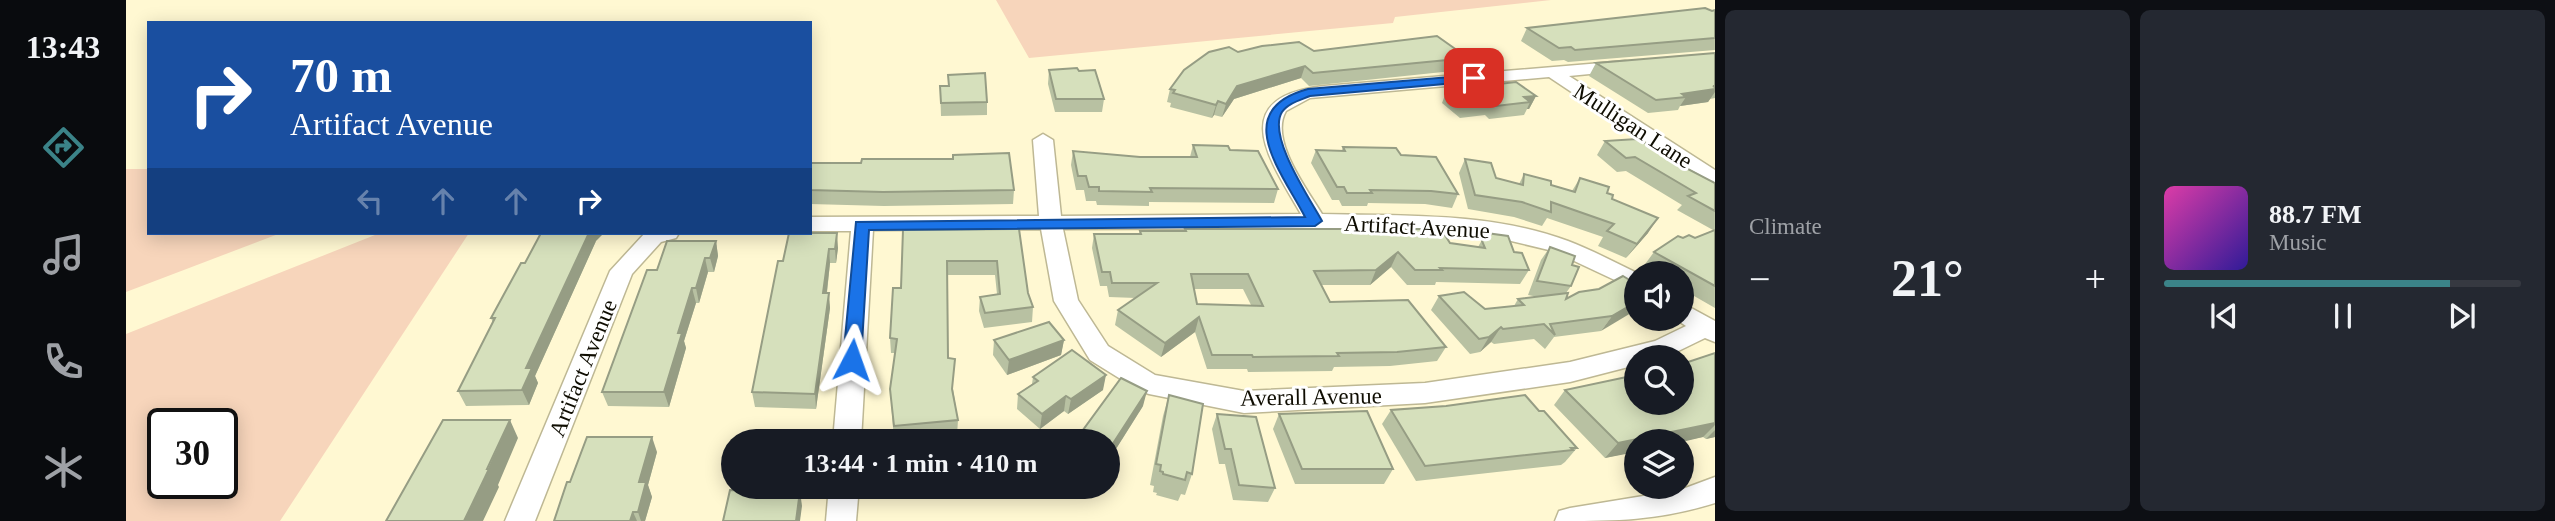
<!DOCTYPE html>
<html lang="en">
<head>
<meta charset="utf-8">
<style>
	:root { --surface:#171b24; --page:#242831; --text:#f1f3f6; --muted:#9ea1a6; --line:#363941; --accent:#3b8388 }
	body { margin:0; font-family:"Times New Roman",serif; background:var(--page); color:var(--text); height:100vh; display:flex; flex-direction:column; font-size:26px; white-space:nowrap }
	* { box-sizing:border-box; margin:0 }
	p { font-size:23px; color:var(--muted) }
	.icon { flex:none; width:38px; height:38px; fill:none; stroke:currentColor; stroke-width:2; stroke-linecap:round; stroke-linejoin:round }
	.map { position:relative; flex:1; overflow:hidden }
	.drawer { display:flex; flex-direction:column; gap:10px; padding:10px; background:#0d0f14; width:840px }
	.drawer>* { flex:none }
	.guide { position:absolute; left:21px; top:21px; width:665px; height:214px; border-radius:0px; box-shadow:0 4px 18px #0003; background:#1a4fa0; color:#fff; overflow:hidden }
	.controls { position:absolute; left:1498px; top:261px; display:grid; gap:14px }
	.controls a { display:grid; place-items:center; width:70px; height:70px; border-radius:50%; background:var(--surface); box-shadow:0 4px 18px #0003; font-size:35px }
	.speed { position:absolute; left:21px; top:408px; display:flex; gap:14px; font-size:35px; font-weight:700; text-align:center }
	.speed>* { display:grid; place-content:center; width:91px; height:91px; border-radius:50%; background:var(--surface); box-shadow:0 4px 18px #0003; line-height:1 }
	.speed .limit { border:4px solid #111; border-radius:10px; background:#fff; color:#111 }
	.pin { position:absolute; display:grid; place-items:center; width:60px; height:60px; color:#fff; margin:-30px; border-radius:14px; box-shadow:0 4px 10px #0006 }
	.me { position:absolute; width:77px; margin:-38px; rotate:4deg; stroke-linejoin:round; filter:drop-shadow(0 0 5px #0008) }
	.turn { display:flex; align-items:center; gap:24px; height:147px; padding:0 28px; font-size:32px }
	.turn .icon { width:91px; height:91px; stroke-width:2.5 }
	.turn b { display:block; font-size:49px; line-height:60px }
	.lanes { display:flex; align-items:center; height:66px; padding:0 28px; background:#0003; justify-content:center; gap:35px; direction:ltr }
	.lanes .off { opacity:.35 }
	.big { font-size:52px; font-weight:700; line-height:1.1 }
	.drawer .widget { flex:1; display:flex; flex-direction:column; justify-content:center; gap:10px; min-width:0; padding:0 24px; border-radius:10px; background:var(--page) }
	.song { display:flex; align-items:center; gap:21px }
	.cover { width:84px; height:84px; border-radius:10px; background:linear-gradient(135deg,hsl(320 70% 55%),hsl(250 70% 35%)) }
	.played { height:7px; border-radius:4px; background:linear-gradient(90deg,var(--accent) 80%,var(--line) 80%) }
	.keys { display:flex; justify-content:space-around; direction:ltr }
	.heat { display:flex; justify-content:space-between; align-items:center; font-size:38px; direction:ltr }
	.drawer .tiles { flex:1; display:grid; gap:10px; grid-template-columns:repeat(2,1fr) }
	.trip { position:absolute; left:595px; top:429px; width:399px; height:70px; border-radius:35px; background:var(--surface); box-shadow:0 4px 18px #0003; font-weight:700; line-height:70px; text-align:center }
	main { display:flex; flex:1; min-height:0 }
	.menu { display:flex; flex-direction:column; width:126px; justify-content:space-around; align-items:center; background:#090b0e; color:var(--muted) }
	.menu .icon { width:49px; height:49px }
	.menu .current { color:var(--accent) }
	.menu b { font-size:32px; color:var(--text) }
	.map>svg:first-child { display:block }
	.green { fill:#f7d5bb; fill-rule:evenodd }
	.lines { fill:none; stroke-linecap:round; stroke-linejoin:round }
	.minor-casing { stroke:#beb894; stroke-width:3 }
	.minor { fill:#fff; fill-rule:evenodd }
	.wall { fill:#b8c1a2; fill-rule:evenodd }
	.shaded-wall { fill:#969d84 }
	.building { fill:#d6e0bc; stroke:#969d84; stroke-width:2; fill-rule:evenodd }
	.route { fill:#1a73e8; stroke:#114b97; stroke-width:2 }
	.labels { text-anchor:middle; dominant-baseline:central; stroke-width:6; stroke-linejoin:round; paint-order:stroke }
	.street-label { font-size:23px; fill:#0f0d02; stroke:#fff }
</style>
</head>
<body>
<main>
<nav class="menu">
<b>13:43</b>
<svg class="icon current" aria-label="directions" viewBox="0 0 24 24"><path d="M12 3l9 9-9 9-9-9zM9 14v-3h6M13 9l2 2-2 2"/></svg>
<svg class="icon" aria-label="music" viewBox="0 0 24 24"><path d="M9 18V5l10-2v13"/><circle cx="6" cy="18" r="3"/><circle cx="16" cy="16" r="3"/></svg>
<svg class="icon" aria-label="phone" viewBox="0 0 24 24"><path d="M5 4h4l2 5-3 2q2 4 5 5l2-3 5 2v4C11 20 4 13 5 4z"/></svg>
<svg class="icon" aria-label="climate" viewBox="0 0 24 24"><path d="M12 3v18M4 7l16 10M4 17L20 7"/></svg>
</nav>
<div class="map">
<svg width="1589" height="521" viewBox="0 0 1589 521">
	<rect width="100%" height="100%" fill="#fff8d2"/>
	<!-- green -->
	<g class="green">
		<path d="M870,0H1425L1269,17L1267,23L903,58Z"/>
		<path d="M0,169H23V233H155L0,292Z"/>
		<path d="M254,233H343L154,521H0V334ZM37,424H96V483H37Z"/>
	</g>
	<g class="lines">
		<defs>
			<g id="minor">
				<path d="M1499,61L1505,62L1507,66L1505,70L1443,76L1589,170V185L1582,183L1423,77L1184,98L1160,111C1143,140 1181,189 1196,214C1277,216 1365,212 1442,241C1466,250 1488,262 1511,273L1510,290L1427,251L1364,236L1308,231L1189,228L937,229L952,300L982,346L1029,375L1118,391L1299,383L1444,362L1529,341L1560,326L1548,318H1556V303L1589,321V342L1579,338L1540,357H1510V365L1444,382L1299,403L1118,413L1023,394L1014,391L964,360L928,301L915,229L747,230L735,441H707L725,231H684V217L913,216L907,140L917,134L927,140L935,216L1175,214C1143,159 1099,97 1198,86Z"/>
				<path d="M519,233H553L550,238L535,242L506,274L409,521H379L484,271Z"/>
				<path d="M1589,477V503C1531,521 1489,521 1429,521L1433,511L1444,508L1554,490Z"/>
				<path d="M703,486H733L730,521H700Z"/>
			</g>
		</defs>
		<!-- minor casing -->
		<use href="#minor" class="minor-casing"/>
		<!-- minor -->
		<use href="#minor" class="minor"/>
	</g>
	<!-- wall -->
	<g class="wall">
		<path d="M1589,10V50L1442,62L1438,60L1426,61L1395,41L1401,28Z"/>
		<path d="M1188,51L1342,58L1336,70L1183,86L1175,78L1108,99L1096,117L1088,115L1086,118L1044,107L1045,103L1041,102L1044,89L1112,52Z"/>
		<path d="M1589,53V98L1584,99L1582,102L1554,106L1552,110L1522,113L1463,76L1470,63Z"/>
		<path d="M923,70L953,71L978,99L976,112H929L922,84Z"/>
		<path d="M822,75L861,102V115L815,116L814,86H822Z"/>
		<path d="M1321,90L1410,96L1403,109H1401L1398,115L1363,119L1359,115L1334,118L1316,103Z"/>
		<path d="M1479,141L1517,143L1589,183V308L1556,289V273H1528L1517,267L1528,252L1557,238H1569L1587,230L1551,210L1556,205L1500,171L1491,172L1471,155Z"/>
		<path d="M1067,145L1104,150L1152,189L1148,203L1023,202V206L971,205L970,201H960L958,190H950L945,165L947,151L1014,157H1064Z"/>
		<path d="M1217,147L1275,155L1332,194L1326,208L1299,204L1242,203L1241,206H1216L1213,200H1206L1185,163L1190,150H1216Z"/>
		<path d="M1339,159L1370,178L1393,184L1398,174L1425,185L1446,191L1454,178L1481,193L1486,199L1522,233L1500,258L1472,246L1477,237L1421,218L1416,226L1388,217L1342,209L1333,173Z"/>
		<path d="M684,163L888,190L887,204L758,206L684,204Z"/>
		<path d="M893,229L902,293L907,307L906,322L858,328L853,311L854,297L871,294L869,275H821L822,358L832,420L831,435L768,440L764,389L769,353H765L764,338L775,288L777,230Z"/>
		<path d="M1059,229L1324,243L1352,247L1360,233L1388,252L1403,270L1394,284L1310,282L1309,285H1281L1265,267L1244,285H1195L1204,302L1320,347L1311,361L1264,366L1208,367L1206,371L1122,372L1121,369H1081L1069,332L1035,357L989,325L992,310L1010,298L983,297L981,286H974L966,248L968,234H1013L1014,231H1058ZM1068,289H1117L1125,305L1071,304Z"/>
		<path d="M663,233L712,248L710,263H704L701,293L704,308L690,409L629,407L626,392Z"/>
		<path d="M470,241L409,376L412,383L403,405L340,406L332,391L367,323L365,318Z"/>
		<path d="M590,241L592,256L588,272H582L573,303H570L558,341L560,348L543,407L482,406L476,392L531,270Z"/>
		<path d="M1424,247L1446,265L1445,286L1440,293V299L1510,284L1475,331L1428,337L1419,349L1408,339L1368,344L1365,342L1354,352L1344,354L1305,310L1313,296L1359,309L1388,306L1392,299L1412,297L1402,295L1415,260Z"/>
		<path d="M868,340H938L935,355L881,375L867,355Z"/>
		<path d="M1589,353V437L1580,439L1577,437L1556,441L1479,458L1428,405L1439,390L1510,402Z"/>
		<path d="M907,377L977,390L942,414L938,411L914,429L891,409L892,394L906,384Z"/>
		<path d="M1043,395L1066,474L1059,495L1055,494L1052,501L1030,495L1031,493L1027,492L1028,486L1024,485L1037,416Z"/>
		<path d="M1017,406L983,460L982,459V441H955L957,430Z"/>
		<path d="M1265,410L1413,411L1451,448L1439,462L1435,465L1290,481L1256,424Z"/>
		<path d="M1091,414L1149,488L1142,502L1107,500L1099,464H1093L1086,429Z"/>
		<path d="M1153,414L1267,469L1258,484H1169L1147,429Z"/>
		<path d="M531,452L522,485L526,497L519,521H428L444,482Z"/>
	</g>
	<!-- shaded-wall -->
	<g class="shaded-wall">
		<path d="M1179,66L1175,78L1108,99L1096,117L1100,104L1111,86Z"/>
		<path d="M1589,89V92L1582,102L1554,106L1560,97L1556,94Z"/>
		<path d="M1410,96L1403,109H1401L1404,102L1398,97Z"/>
		<path d="M1092,101L1088,115L1086,118L1090,105Z"/>
		<path d="M1532,218L1522,233L1500,258L1511,244Z"/>
		<path d="M463,233H478L470,241L409,376L412,383L403,405L396,390L400,368Z"/>
		<path d="M711,233L712,248L710,263L709,249Z"/>
		<path d="M590,241L592,256L588,272L584,258Z"/>
		<path d="M703,249L704,263L699,308L697,293Z"/>
		<path d="M1272,252L1265,267L1244,285L1250,270Z"/>
		<path d="M579,258L582,272L573,303L570,288Z"/>
		<path d="M566,288L570,303L558,341L560,348L543,407L538,392L552,333Z"/>
		<path d="M703,293L704,308L690,409L689,394Z"/>
		<path d="M1510,302V310L1475,331L1486,316Z"/>
		<path d="M1073,317L1069,332L1035,357L1039,343Z"/>
		<path d="M1375,327L1365,342L1354,352L1363,337Z"/>
		<path d="M938,340L935,355L881,375L883,360Z"/>
		<path d="M980,375L977,390L942,414L945,399Z"/>
		<path d="M1021,391L1017,406L983,460L986,445Z"/>
		<path d="M940,396L938,411L914,429L916,414Z"/>
		<path d="M384,420L392,438L372,485L373,487L357,521H338Z"/>
		<path d="M1589,423V425L1577,437L1556,442L1510,441V452L1479,458L1492,443Z"/>
		<path d="M1589,430V437L1580,439Z"/>
		<path d="M526,437L531,452L522,485L526,497L519,521H515L512,512L513,482Z"/>
		<path d="M674,491L676,506L674,521H670Z"/>
		<path d="M507,512L511,521H504Z"/>
	</g>
	<!-- building -->
	<g class="building">
		<path d="M1579,8L1586,11L1589,10V38L1449,50L1445,47L1433,48L1401,28Z"/>
		<path d="M1311,36L1342,58L1187,73L1179,66L1111,86L1100,104L1092,101L1090,105L1047,93L1049,90L1044,89L1058,70L1083,52L1103,47L1112,52L1136,46L1173,42L1188,51Z"/>
		<path d="M1589,53V86H1587L1589,87V89L1556,94L1560,97L1530,100L1470,63Z"/>
		<path d="M951,68L953,71L969,70L978,99H930L923,70Z"/>
		<path d="M859,73L861,102L815,103L814,86H823L822,75Z"/>
		<path d="M1390,82L1410,96L1398,97L1404,102L1370,106L1365,102L1340,105L1321,90Z"/>
		<path d="M1511,139L1517,143H1525L1554,165L1589,183V211L1562,196L1570,193L1509,157L1500,158L1479,141Z"/>
		<path d="M1067,145L1102,146L1104,150L1132,151L1152,189L1024,188L1026,192L973,191V187H963L960,176H952L947,151L1014,157H1071Z"/>
		<path d="M1217,147L1270,148L1275,155L1310,157L1332,194L1305,191L1244,190L1246,193H1221L1218,187H1211L1190,150L1219,151Z"/>
		<path d="M883,153L888,190L757,192L684,190V163H735L736,159H827V155Z"/>
		<path d="M1339,159L1365,163L1370,178L1397,185L1398,174L1425,181V185L1449,192L1454,178L1483,187L1481,193L1487,195L1486,199L1532,218L1511,244L1481,231L1488,224L1425,202V212L1396,202L1349,195Z"/>
		<path d="M893,229L902,293L907,307L859,313L854,297L874,294L871,261H821L822,358L829,359L826,389L832,420L768,426L764,389L771,339L764,338L767,288H775L777,230Z"/>
		<path d="M1059,229H1315L1324,243L1359,248L1356,241L1361,238L1360,233L1382,236L1388,252L1396,253L1403,270L1314,268L1316,270H1289L1272,252L1250,270L1188,271L1204,302L1282,300L1320,347L1271,352L1211,353L1213,356L1127,357L1126,355H1086L1073,317L1039,343L992,310L1031,283H986L984,272H976L968,234H1015L1014,231H1060ZM1065,274H1122L1137,306L1071,304Z"/>
		<path d="M1589,230V286L1528,252L1552,236L1557,238L1563,235L1569,238Z"/>
		<path d="M415,233H463L400,368H406L396,390L332,391L369,318H365L395,263H399Z"/>
		<path d="M663,233H711L709,249H703L697,293H703L689,394L626,392L652,261H657Z"/>
		<path d="M541,241H590L584,258H579L570,288H566L552,333H556L538,392H476L521,270H531Z"/>
		<path d="M1424,247L1449,256L1446,265L1453,267L1445,286L1411,281Z"/>
		<path d="M1497,276L1510,284V302L1486,316L1424,324L1429,335L1418,324L1377,329L1375,327L1363,337L1353,339L1313,296L1338,292L1359,309L1398,305L1392,299L1442,293L1440,299L1453,292L1473,289Z"/>
		<path d="M923,322L938,340L883,360L868,340Z"/>
		<path d="M946,350L980,375L945,399L940,396L916,414L892,394L912,381L907,377Z"/>
		<path d="M1589,353V423L1492,443L1439,390L1510,375V402H1556V364Z"/>
		<path d="M995,378L1021,391L986,445L982,443V441H978L957,430Z"/>
		<path d="M1043,395L1077,404L1066,474L1061,472L1059,480L1037,474V472L1034,471L1035,465L1030,464Z"/>
		<path d="M1399,395L1413,411H1418L1451,448H1445L1447,450L1299,466L1265,410L1320,406Z"/>
		<path d="M1241,411L1267,469H1176L1153,414Z"/>
		<path d="M1091,414L1130,417L1149,488L1113,485L1105,449H1099Z"/>
		<path d="M317,420H384L361,469H363L338,521H260Z"/>
		<path d="M461,437H526L513,482H520L512,512H507L504,521H428L441,482H444Z"/>
		<path d="M604,490L674,491L670,521H597Z"/>
	</g>
	<!-- route -->
	<path class="route" d="M1348,75L1354,78L1352,81L1184,96C1175,100 1162,103 1156,112C1141,136 1184,199 1196,221L1189,226L743,230L735,360L733,365H720L717,360L730,222L1179,217C1155,171 1104,110 1182,89Z"/>
	<g class="labels">
		<!-- street labels -->
		<g class="street-label">
			<text transform="translate(1507 126) rotate(33)">Mulligan Lane</text>
			<text transform="translate(1291 227) rotate(3)">Artifact Avenue</text>
			<text transform="translate(457 368) rotate(-68)">Artifact Avenue</text>
			<text transform="translate(1185 397) rotate(-1)">Averall Avenue</text>
		</g>
	</g>
</svg>
<div class="controls">
<a><svg class="icon" aria-label="sound" viewBox="0 0 24 24"><path d="M4 9h4l5-4v14l-5-4H4zM17 9q2 3 0 6"/></svg></a>
<a><svg class="icon" aria-label="search" viewBox="0 0 24 24"><circle cx="10" cy="10" r="6"/><path d="M15 15l6 6"/></svg></a>
<a><svg class="icon" aria-label="layers" viewBox="0 0 24 24"><path d="M12 4l9 5-9 5-9-5zM3 14l9 5 9-5"/></svg></a>
</div>
<div class="speed"><div class="limit">30</div></div>
<div class="pin" style="left:1348px;top:78px;background:#d93025"><svg class="icon" aria-label="arrive" viewBox="0 0 24 24"><path d="M6 21V4h12l-3 4 3 4H6"/></svg></div>
<svg class="me" style="left:726px;top:360px" viewBox="-20 -20 40 40"><path d="M0-17L14 15 0 8-14 15z" fill="#1a73e8" stroke="#fff" stroke-width="4"/></svg>
<div class="trip">13:44 · 1 min · 410 m</div>
<div class="guide">
<div class="turn"><svg class="icon" aria-label="right" viewBox="0 0 24 24"><path d="M7 20v-9h11M14 6l5 5-5 5"/></svg><div><b>70 m</b>Artifact Avenue</div></div>
<div class="lanes"><svg class="icon off" aria-label="left" viewBox="0 0 24 24"><path d="M17 20v-9H6M10 6l-5 5 5 5"/></svg><svg class="icon off" aria-label="ahead" viewBox="0 0 24 24"><path d="M12 20V5M6 11l6-6 6 6"/></svg><svg class="icon off" aria-label="ahead" viewBox="0 0 24 24"><path d="M12 20V5M6 11l6-6 6 6"/></svg><svg class="icon" aria-label="right" viewBox="0 0 24 24"><path d="M7 20v-9h11M14 6l5 5-5 5"/></svg></div>
</div>
</div>
<section class="drawer">
<div class="tiles">
<div class="widget"><p>Climate</p>
<div class="heat"><a>−</a><b class="big">21°</b><a>+</a></div>
</div>
<div class="widget">
<div class="song"><i class="cover"></i><div><b>88.7 FM</b><p>Music</p></div></div>
<div class="played"></div>
<div class="keys"><svg class="icon" aria-label="previous" viewBox="0 0 24 24"><path d="M18 5L8 12l10 7zM5 5v14"/></svg><svg class="icon" aria-label="pause" viewBox="0 0 24 24"><path d="M8 5v14M16 5v14"/></svg><svg class="icon" aria-label="next" viewBox="0 0 24 24"><path d="M6 5l10 7-10 7zM19 5v14"/></svg></div>
</div>
</div>
</section>
</main>
</body>
</html>
